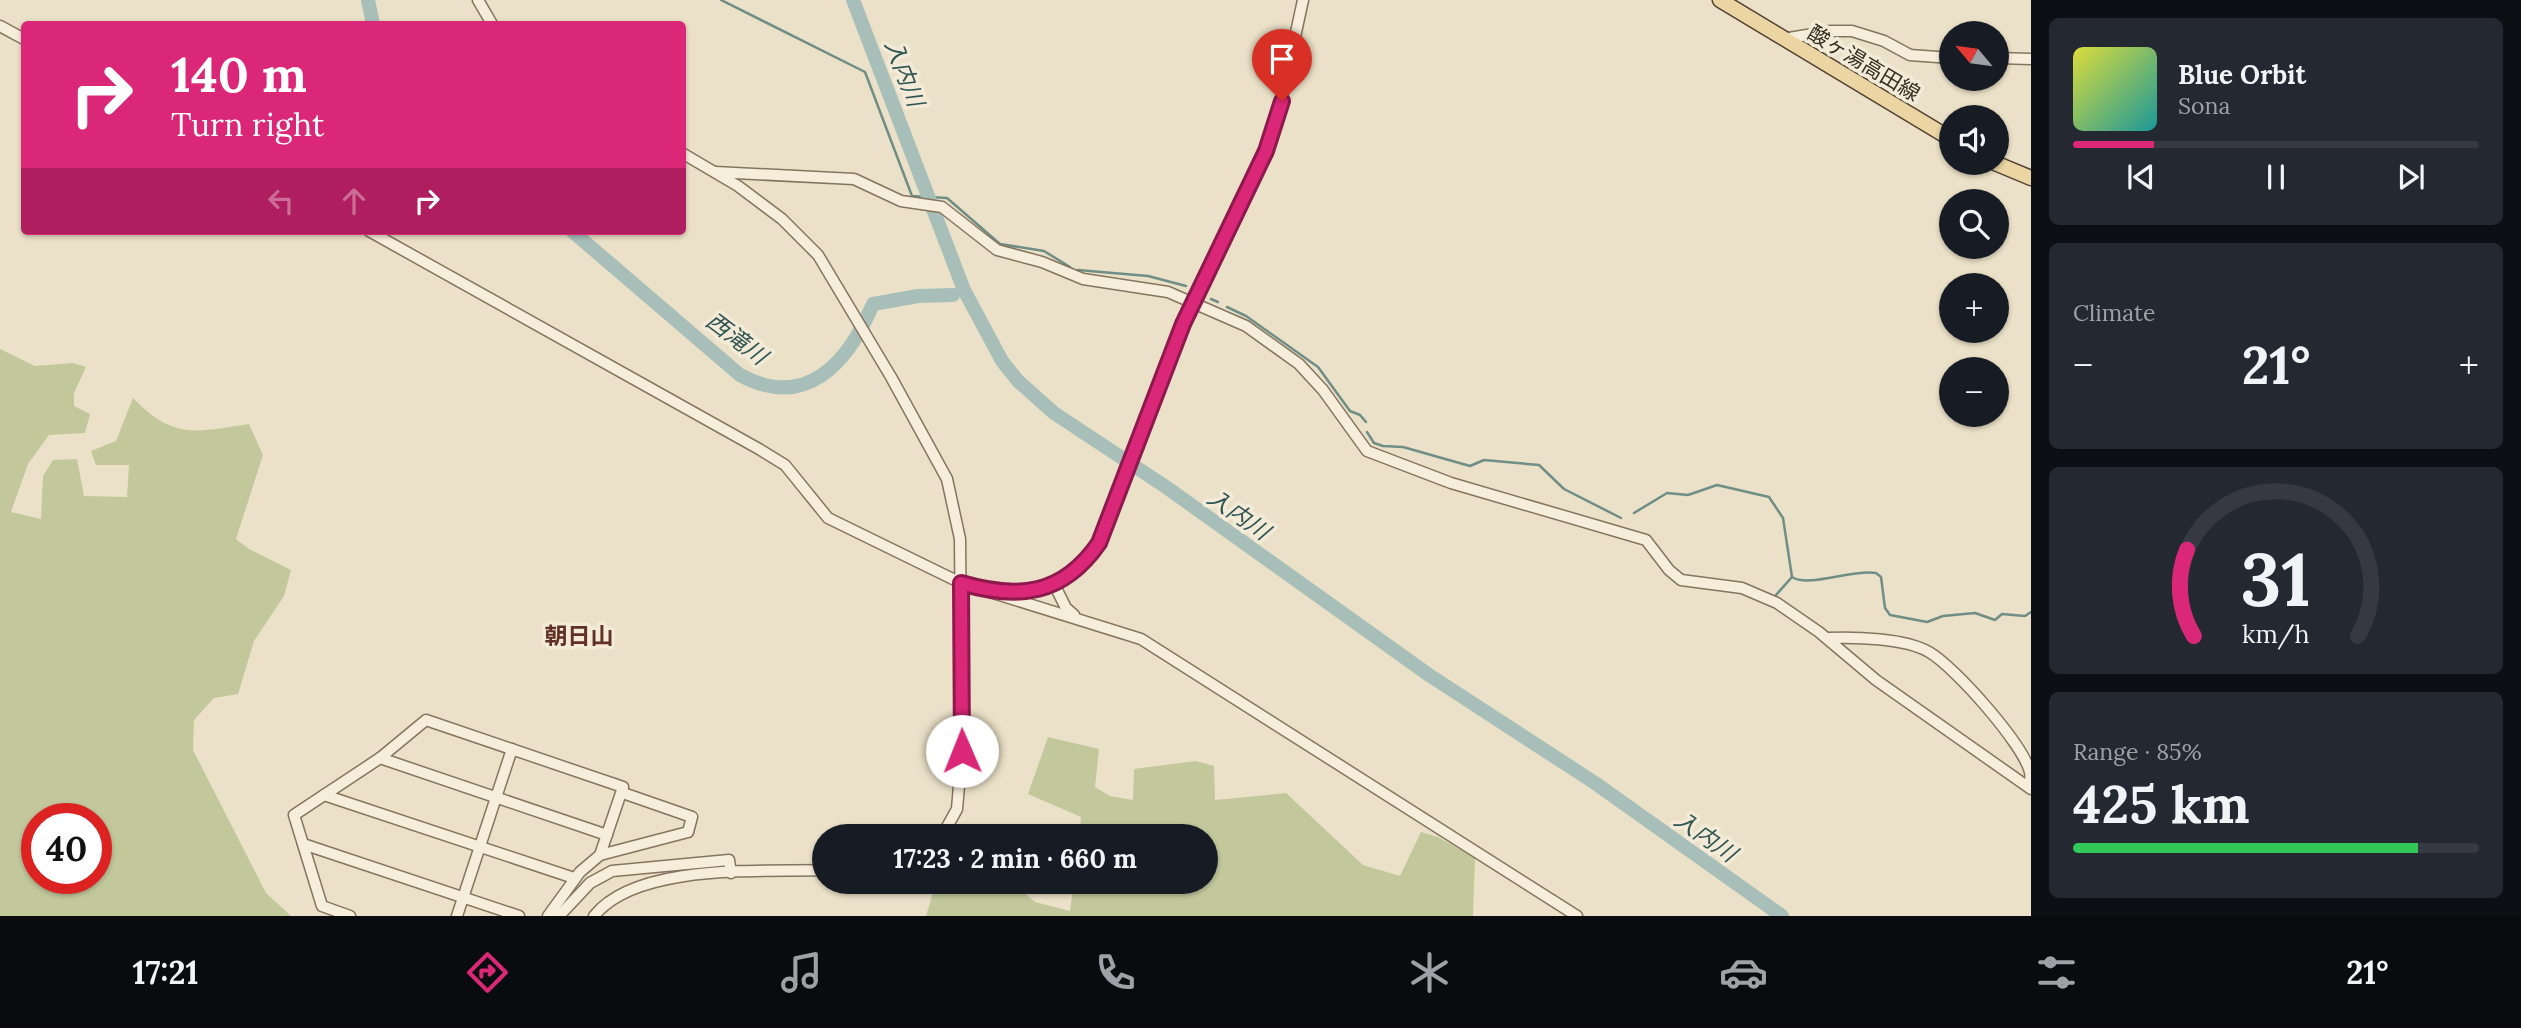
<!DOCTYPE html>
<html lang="en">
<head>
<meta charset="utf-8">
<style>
	:root { --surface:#171b24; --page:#242831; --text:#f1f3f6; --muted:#9ea1a6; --line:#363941; --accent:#db2777 }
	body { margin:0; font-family:Lora,"Noto Sans JP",serif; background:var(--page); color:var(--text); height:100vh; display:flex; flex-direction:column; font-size:26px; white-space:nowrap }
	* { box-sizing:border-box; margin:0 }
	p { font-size:23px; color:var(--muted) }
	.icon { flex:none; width:38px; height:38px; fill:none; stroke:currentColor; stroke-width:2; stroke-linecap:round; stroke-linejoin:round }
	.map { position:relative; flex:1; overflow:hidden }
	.side { display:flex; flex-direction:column; gap:18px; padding:18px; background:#0d0f14; width:490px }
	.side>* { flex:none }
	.banner { position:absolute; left:21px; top:21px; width:665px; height:214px; border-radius:7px; box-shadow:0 2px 5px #0004; background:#db2777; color:#fff; overflow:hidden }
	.needle { width:46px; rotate:299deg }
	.fabs { position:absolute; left:1939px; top:21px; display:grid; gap:14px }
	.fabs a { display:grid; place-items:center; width:70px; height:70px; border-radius:50%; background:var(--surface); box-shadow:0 2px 5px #0004; font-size:35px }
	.speed { position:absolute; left:21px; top:803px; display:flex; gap:14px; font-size:35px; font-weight:700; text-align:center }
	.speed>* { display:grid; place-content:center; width:91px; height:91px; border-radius:50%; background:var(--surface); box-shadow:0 2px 5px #0004; line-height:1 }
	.speed .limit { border:10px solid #d22; background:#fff; color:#111 }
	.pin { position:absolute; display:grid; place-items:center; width:60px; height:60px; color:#fff; margin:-72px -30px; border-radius:50% 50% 50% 0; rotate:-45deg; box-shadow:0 0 7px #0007 }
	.pin .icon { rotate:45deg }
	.me { position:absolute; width:77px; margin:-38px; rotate:359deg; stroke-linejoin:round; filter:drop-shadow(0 0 5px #0008) }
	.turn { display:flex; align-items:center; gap:24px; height:147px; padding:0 35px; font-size:32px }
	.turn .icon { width:91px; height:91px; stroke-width:2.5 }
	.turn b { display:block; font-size:49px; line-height:60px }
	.lanes { display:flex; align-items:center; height:66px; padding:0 35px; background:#0003; justify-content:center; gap:35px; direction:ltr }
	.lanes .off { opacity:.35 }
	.big { font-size:52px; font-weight:700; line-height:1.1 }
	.side .card { flex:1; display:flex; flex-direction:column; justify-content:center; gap:10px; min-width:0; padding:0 24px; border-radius:10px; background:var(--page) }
	.side .dial { align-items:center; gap:0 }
	.dial svg { height:182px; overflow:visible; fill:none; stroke:var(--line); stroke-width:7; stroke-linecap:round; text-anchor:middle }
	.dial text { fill:var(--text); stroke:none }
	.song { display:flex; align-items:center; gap:21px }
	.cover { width:84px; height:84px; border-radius:10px; background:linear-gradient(135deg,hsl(60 70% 55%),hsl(180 70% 35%)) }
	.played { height:7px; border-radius:4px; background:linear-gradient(90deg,var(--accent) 20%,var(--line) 20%) }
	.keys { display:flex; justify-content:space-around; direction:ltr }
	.heat { display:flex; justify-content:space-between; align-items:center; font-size:38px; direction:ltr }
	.charge { height:10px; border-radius:5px; background:linear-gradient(90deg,#34c759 85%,var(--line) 0) }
	.trip { position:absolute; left:812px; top:824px; width:406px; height:70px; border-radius:35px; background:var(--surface); box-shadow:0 2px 5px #0004; font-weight:700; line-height:70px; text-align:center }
	.tabs { display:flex; height:112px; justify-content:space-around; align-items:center; background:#090b0e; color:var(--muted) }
	.tabs .icon { width:49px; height:49px }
	.tabs .active { color:var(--accent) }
	.tabs b { font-size:32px; color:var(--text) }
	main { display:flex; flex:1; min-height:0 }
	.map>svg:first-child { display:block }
	.green { fill:#c2c89c; fill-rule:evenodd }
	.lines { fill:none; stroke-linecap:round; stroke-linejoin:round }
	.stream { stroke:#708d86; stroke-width:2.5 }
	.river { stroke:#a8bfb9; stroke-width:14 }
	.minor-casing { stroke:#85745e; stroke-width:13 }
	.major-casing { stroke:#534232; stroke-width:17 }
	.minor { stroke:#f6eeda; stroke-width:10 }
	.major { stroke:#ead5a3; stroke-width:14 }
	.route-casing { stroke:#8e194d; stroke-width:18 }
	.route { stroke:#db2777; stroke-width:12 }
	.labels { text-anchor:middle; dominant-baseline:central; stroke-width:7; stroke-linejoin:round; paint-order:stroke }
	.street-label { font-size:21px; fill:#372c21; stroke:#f3ebd7 }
	.water-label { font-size:23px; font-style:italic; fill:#315553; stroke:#f3ebd7 }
	.neighbourhood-label { font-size:23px; font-weight:bold; fill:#603124; stroke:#f3ebd7 }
</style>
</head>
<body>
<main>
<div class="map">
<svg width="2031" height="916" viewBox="0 0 2031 916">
	<rect width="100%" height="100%" fill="#ebe1c8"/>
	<!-- green -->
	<g class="green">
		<path d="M0,349L35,366L73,363L86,367L74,393V406L90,414L85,433L49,435L28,464L11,512L41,519L43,476L53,460L77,459L84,496L127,497L129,465H96L91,451L116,441L133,398C174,440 195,432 249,424L263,455L236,539L249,549L291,570L284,596L254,641L238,694L214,698L194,720L193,750L266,893L291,916H0ZM37,819H96V878H37Z"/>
		<path d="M1048,737L1099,749L1095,787L1110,796L1133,800L1134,769L1196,761L1214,766L1215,800L1286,793L1363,865L1400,876L1421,832L1438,837L1475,858L1473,916H926L936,882H1012L1035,902L1070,911L1074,882H1206V836H1079L1081,817L1028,794Z"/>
	</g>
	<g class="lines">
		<!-- stream -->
		<g class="stream">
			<path d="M721,0L865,72L912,196L947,198L1000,244L1044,251L1070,267"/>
			<path d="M1078,270L1148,276L1186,286"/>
			<path d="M1211,299L1218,302"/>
			<path d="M1227,307L1246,316L1318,367L1350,411L1360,415L1366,422"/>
			<path d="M1367,432L1374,443L1383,446L1403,447L1470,466L1484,460L1539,465L1564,489L1621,518"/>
			<path d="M1634,513L1667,493L1688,495L1717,485L1769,497L1783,518L1792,577L1776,595"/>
			<path d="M1792,577C1808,588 1852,569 1876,573L1881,577L1885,608L1890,615L1927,622L1943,616L1975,613L1995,620L2002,614L2025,616L2031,612"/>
		</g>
		<!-- river -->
		<g class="river">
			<path d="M368,0L373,24"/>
			<path d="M853,0L964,290L1002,361L1018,381L1054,413L1166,487L1429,675L1595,783L1782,916"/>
			<path d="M572,231L740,375C806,411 848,363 873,304L918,296L953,295"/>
		</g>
		<defs>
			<g id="minor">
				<path d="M478,0L492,24"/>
				<path d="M0,26L24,39"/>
				<path d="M1783,39L1831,31H1852L1884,41L1910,55L1951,58"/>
				<path d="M1997,58L2031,59"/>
				<path d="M682,153L738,186L782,219L818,255L891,377L947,479L960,539L962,751L957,809L942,836"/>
				<path d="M715,172L854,179L901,201L942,207L997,250L1042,262L1083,279L1168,292L1246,326L1299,364L1323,390L1367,451L1451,483L1646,540L1669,570L1681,580L1742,588L1777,603L1819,632L1876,680L2031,789"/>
				<path d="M369,231L759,449L785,465L828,518L961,583L1141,639L1577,916"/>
				<path d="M1054,584L1066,608L1074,615"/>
				<path d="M1002,592C1045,594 1075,577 1099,543L1183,324L1266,151L1277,120L1303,0"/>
				<path d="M1828,638C1855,637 1905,638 1929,652C1955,667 2023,744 2030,772C2031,777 2030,783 2030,788"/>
				<path d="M380,758L607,835"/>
				<path d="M324,795L574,878"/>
				<path d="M303,844L519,916"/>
				<path d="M551,913L561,914L590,883L612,871L729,860L731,873"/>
				<path d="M350,916L322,906L294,815L380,758L426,720L623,787L600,855"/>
				<path d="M457,916L512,749"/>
				<path d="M548,916L580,872L600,855L688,832L692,817L623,793"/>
				<path d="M594,916C636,863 761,872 824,870"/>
			</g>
			<g id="major">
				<path d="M1720,0L1951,139"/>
				<path d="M1995,163L2031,178"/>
			</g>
		</defs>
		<!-- minor casing -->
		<use href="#minor" class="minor-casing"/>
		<!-- major casing -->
		<use href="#major" class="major-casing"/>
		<!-- minor -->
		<use href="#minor" class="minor"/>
		<!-- major -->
		<use href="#major" class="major"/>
	</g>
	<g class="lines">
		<defs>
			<path id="route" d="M962,751L961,583C1019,600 1063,595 1099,543L1183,324L1266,151L1282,101"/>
		</defs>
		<!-- route casing -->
		<use href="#route" class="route-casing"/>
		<!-- route -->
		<use href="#route" class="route"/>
	</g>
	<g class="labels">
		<!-- street labels -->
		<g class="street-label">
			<text transform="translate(1864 63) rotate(31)">酸ヶ湯高田線</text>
		</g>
		<!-- water labels -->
		<g class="water-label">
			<text transform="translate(905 73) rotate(69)">入内川</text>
			<text transform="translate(737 338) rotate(37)">西滝川</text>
			<text transform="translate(1239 514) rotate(35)">入内川</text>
			<text transform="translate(1706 836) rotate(35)">入内川</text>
		</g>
		<!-- neighbourhood labels -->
		<g class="neighbourhood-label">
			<text x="579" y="635">朝日山</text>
		</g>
	</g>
</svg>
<div class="fabs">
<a><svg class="needle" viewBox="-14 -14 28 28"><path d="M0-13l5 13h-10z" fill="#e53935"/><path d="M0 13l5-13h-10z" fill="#9ea1a6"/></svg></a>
<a><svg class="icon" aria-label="sound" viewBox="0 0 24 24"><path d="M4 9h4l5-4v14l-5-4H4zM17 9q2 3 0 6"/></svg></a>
<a><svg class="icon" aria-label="search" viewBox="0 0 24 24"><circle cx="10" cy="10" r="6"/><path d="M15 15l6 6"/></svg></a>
<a>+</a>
<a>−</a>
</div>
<div class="speed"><div class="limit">40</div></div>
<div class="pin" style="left:1282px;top:101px;background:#d93025"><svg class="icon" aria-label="arrive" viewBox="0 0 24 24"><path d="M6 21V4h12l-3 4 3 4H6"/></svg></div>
<svg class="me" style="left:962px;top:751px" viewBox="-20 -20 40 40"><circle r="19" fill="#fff"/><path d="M0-13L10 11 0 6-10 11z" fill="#db2777"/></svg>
<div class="trip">17:23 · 2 min · 660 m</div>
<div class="banner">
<div class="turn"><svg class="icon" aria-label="right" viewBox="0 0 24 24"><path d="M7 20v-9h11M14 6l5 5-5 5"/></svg><div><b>140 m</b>Turn right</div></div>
<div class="lanes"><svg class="icon off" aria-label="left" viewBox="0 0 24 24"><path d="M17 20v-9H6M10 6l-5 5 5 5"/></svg><svg class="icon off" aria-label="ahead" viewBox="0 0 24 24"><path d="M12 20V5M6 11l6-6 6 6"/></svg><svg class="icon" aria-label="right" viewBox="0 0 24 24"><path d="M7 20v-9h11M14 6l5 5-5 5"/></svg></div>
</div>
</div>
<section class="side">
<div class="card">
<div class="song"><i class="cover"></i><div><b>Blue Orbit</b><p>Sona</p></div></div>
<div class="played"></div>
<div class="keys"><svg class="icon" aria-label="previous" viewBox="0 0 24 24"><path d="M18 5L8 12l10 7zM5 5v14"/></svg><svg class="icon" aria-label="pause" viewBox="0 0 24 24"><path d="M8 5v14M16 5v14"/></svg><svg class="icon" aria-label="next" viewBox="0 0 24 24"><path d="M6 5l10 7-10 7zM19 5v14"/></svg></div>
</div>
<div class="card"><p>Climate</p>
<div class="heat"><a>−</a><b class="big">21°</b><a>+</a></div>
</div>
<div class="card dial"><svg viewBox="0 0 100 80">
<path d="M14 69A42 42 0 1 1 86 69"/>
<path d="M14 69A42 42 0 0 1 11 31" stroke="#db2777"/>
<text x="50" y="56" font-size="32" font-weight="700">31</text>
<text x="50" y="72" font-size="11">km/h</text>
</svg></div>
<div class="card"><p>Range · 85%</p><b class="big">425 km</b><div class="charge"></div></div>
</section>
</main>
<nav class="tabs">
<b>17:21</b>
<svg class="icon active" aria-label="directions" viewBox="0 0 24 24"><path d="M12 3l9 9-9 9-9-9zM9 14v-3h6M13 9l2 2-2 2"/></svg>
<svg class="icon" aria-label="music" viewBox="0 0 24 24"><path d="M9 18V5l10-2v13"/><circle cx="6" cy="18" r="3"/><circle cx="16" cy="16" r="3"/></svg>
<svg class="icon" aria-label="phone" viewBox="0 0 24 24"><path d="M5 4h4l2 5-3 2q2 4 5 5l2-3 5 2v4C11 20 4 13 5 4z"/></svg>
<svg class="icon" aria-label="climate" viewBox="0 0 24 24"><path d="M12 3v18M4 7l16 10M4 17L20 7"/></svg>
<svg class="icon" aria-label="car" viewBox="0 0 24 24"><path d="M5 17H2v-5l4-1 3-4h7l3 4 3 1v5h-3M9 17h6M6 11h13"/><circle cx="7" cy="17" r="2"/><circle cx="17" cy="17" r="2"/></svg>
<svg class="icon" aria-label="filters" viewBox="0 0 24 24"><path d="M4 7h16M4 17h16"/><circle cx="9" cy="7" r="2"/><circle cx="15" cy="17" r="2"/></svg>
<b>21°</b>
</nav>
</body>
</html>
